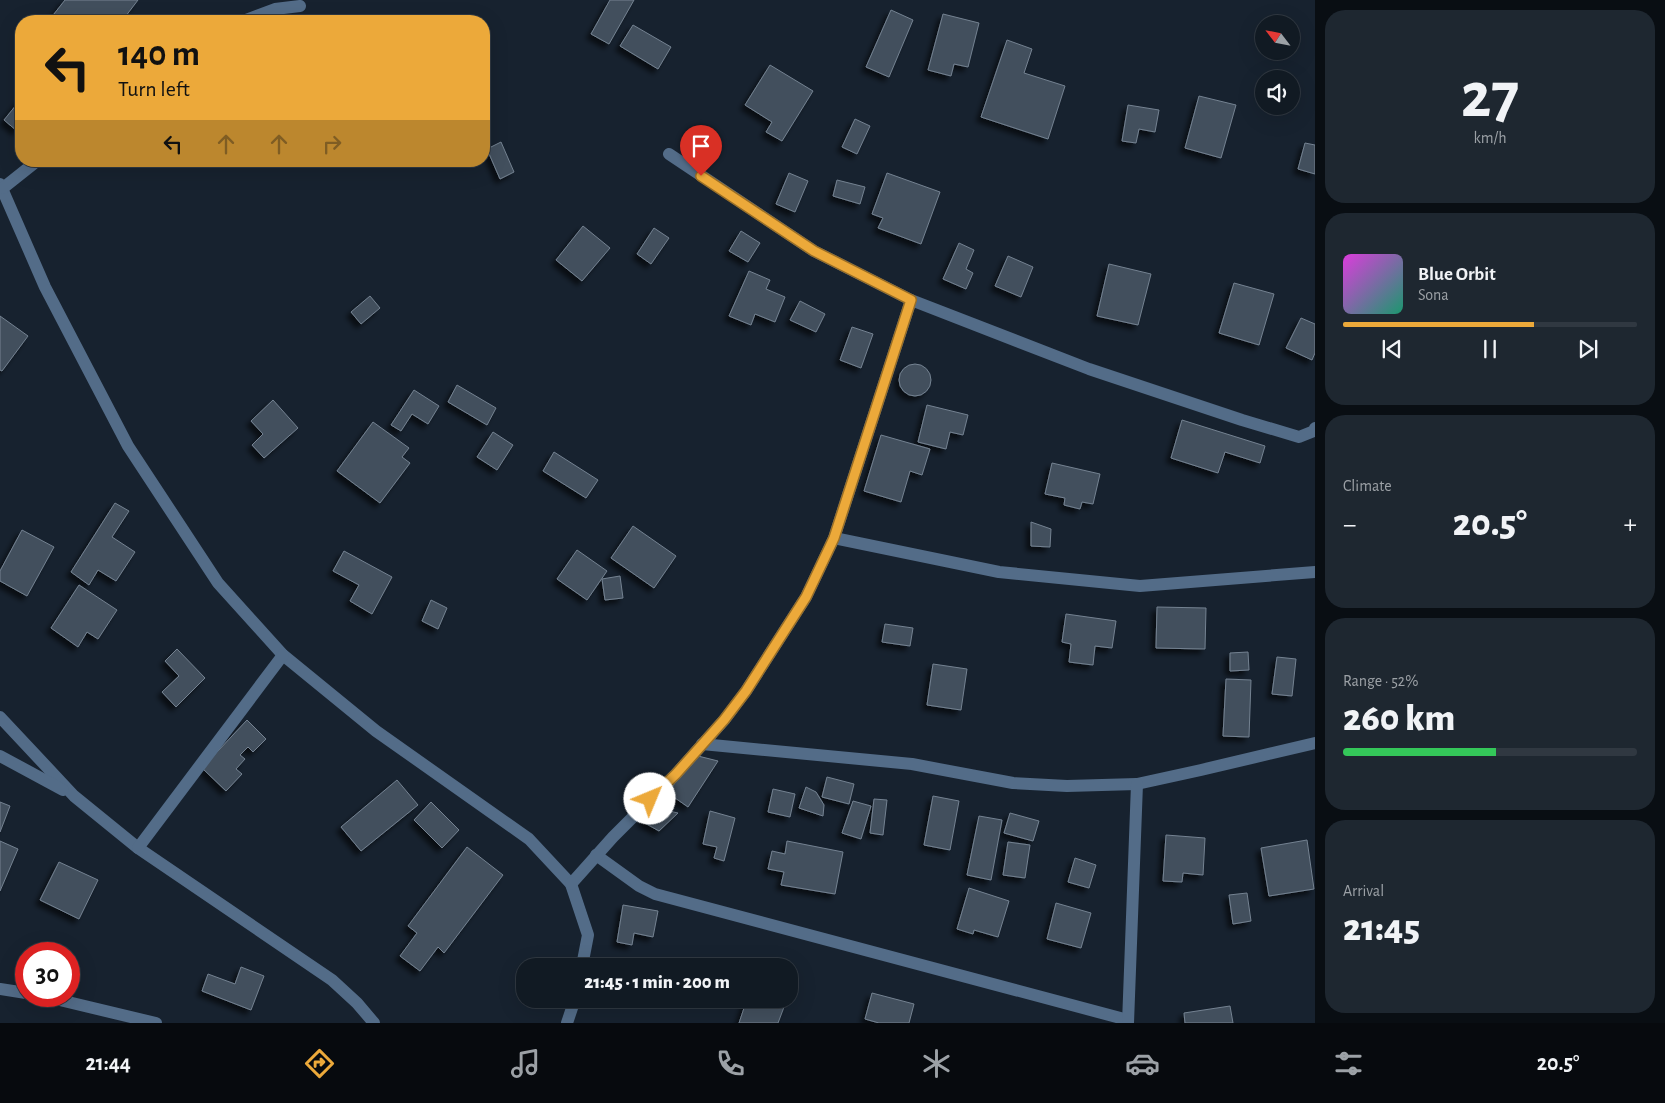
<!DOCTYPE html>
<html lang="en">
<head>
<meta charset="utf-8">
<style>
	:root { --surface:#111a23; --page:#1e2730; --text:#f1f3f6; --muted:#9ca1a6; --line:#303841; --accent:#eca93a }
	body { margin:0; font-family:"Alegreya Sans",sans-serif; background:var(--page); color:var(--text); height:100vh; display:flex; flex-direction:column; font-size:19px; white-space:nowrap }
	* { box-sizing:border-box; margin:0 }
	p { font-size:16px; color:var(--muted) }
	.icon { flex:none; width:28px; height:28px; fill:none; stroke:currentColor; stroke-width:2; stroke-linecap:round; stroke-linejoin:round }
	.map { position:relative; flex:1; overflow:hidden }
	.drawer { display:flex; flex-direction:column; gap:10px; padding:10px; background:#090e13; width:350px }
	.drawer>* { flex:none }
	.top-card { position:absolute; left:15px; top:15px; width:475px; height:152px; border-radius:20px; box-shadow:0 5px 20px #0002,0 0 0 1px var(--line); background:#eca93a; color:#111; overflow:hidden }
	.needle { width:32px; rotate:302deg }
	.fabs { position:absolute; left:1255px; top:15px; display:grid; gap:10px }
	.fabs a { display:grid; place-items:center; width:45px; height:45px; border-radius:50%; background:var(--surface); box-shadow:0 5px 20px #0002,0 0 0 1px var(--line); font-size:25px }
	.speed { position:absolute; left:15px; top:942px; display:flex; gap:10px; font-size:25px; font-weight:700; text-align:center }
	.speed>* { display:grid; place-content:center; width:65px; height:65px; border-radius:50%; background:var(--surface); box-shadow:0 5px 20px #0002,0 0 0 1px var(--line); line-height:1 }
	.speed .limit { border:8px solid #d22; background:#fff; color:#111 }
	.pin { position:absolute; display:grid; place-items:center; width:42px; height:42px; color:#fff; margin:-51px -21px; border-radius:50% 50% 50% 0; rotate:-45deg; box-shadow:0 0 5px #0007 }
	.pin .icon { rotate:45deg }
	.me { position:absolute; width:55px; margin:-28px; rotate:45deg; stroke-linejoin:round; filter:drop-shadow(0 0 4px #0008) }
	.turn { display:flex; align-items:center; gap:18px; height:105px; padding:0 20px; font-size:22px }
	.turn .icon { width:65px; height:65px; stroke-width:2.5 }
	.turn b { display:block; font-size:35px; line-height:42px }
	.lanes { display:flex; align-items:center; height:48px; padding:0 20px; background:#0003; justify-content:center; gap:25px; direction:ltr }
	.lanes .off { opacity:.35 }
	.big { font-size:38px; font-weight:800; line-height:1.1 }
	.drawer .widget { flex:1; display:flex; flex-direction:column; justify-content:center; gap:8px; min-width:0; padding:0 18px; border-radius:20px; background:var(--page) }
	.drawer .dial { align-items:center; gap:0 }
	.dial b { font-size:65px; line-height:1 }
	.song { display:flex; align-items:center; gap:15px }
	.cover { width:60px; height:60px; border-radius:8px; background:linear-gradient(135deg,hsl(300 70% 55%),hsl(160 70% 35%)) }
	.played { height:5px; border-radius:2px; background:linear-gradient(90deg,var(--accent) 65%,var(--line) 65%) }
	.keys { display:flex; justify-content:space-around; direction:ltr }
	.heat { display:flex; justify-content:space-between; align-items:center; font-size:28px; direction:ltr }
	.charge { height:8px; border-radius:4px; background:linear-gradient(90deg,#34c759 52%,var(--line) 0) }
	.trip { position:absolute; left:516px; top:958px; width:282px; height:50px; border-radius:20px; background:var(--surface); box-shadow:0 5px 20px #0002,0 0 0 1px var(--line); font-weight:800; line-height:50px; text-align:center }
	.tab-bar { display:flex; height:80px; justify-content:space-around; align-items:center; background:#070a0e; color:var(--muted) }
	.tab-bar .icon { width:35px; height:35px }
	.tab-bar .active { color:var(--accent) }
	.tab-bar b { font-size:22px; color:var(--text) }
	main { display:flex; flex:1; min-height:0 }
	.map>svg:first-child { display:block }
	.building { fill:#424f5d; stroke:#748291; filter:url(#shadow) }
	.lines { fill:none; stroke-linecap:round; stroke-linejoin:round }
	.minor { stroke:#536c88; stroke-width:12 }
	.route-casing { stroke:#996e26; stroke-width:12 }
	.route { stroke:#eca93a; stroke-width:9 }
</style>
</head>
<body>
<main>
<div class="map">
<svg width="1315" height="1023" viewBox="0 0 1315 1023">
	<defs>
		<filter id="shadow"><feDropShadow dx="-4.5" dy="4.5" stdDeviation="2.5" flood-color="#0009"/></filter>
	</defs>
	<rect width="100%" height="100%" fill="#17222f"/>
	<!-- building -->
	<g class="building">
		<path d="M65,0H138L122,21H109L104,18L102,21H54L50,19Z"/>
		<path d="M610,0H634L609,44L591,34Z"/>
		<path d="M891,10L913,20L889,77L866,67Z"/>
		<path d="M943,14L979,23L968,67L954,64L951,76L928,70Z"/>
		<path d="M633,25L671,47L658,69L620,46Z"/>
		<path d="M1007,40L1032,49L1024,73L1065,86L1048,139L981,117Z"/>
		<path d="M770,65L813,91L782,141L766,132L772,122L745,105Z"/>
		<path d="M1199,96L1236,105L1221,158L1185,148Z"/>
		<path d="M21,99V125L17,131L4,120Z"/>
		<path d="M1128,105L1159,110L1155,132L1139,129L1136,143L1122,141Z"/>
		<path d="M855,119L870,126L857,154L842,147Z"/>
		<path d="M501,142L514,172L500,179L487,149Z"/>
		<path d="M1305,143L1315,145V174L1298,169Z"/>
		<path d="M789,173L808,181L795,212L776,204Z"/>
		<path d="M887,173L940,192L921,244L878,228L883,218L872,214Z"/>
		<path d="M837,180L865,187L860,204L833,196Z"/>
		<path d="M583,226L610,248L582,281L556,260Z"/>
		<path d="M654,228L669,238L651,264L637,254Z"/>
		<path d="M741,231L760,243L748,262L729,251Z"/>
		<path d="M959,243L974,250L966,269L973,273L966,289L943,279Z"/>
		<path d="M1008,256L1033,267L1021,297L995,286Z"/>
		<path d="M1109,264L1151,274L1138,325L1097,316Z"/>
		<path d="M749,271L770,280L766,289L785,297L775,322L755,314L751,325L729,316Z"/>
		<path d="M1234,283L1274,294L1259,345L1219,333Z"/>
		<path d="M370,296L380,308L361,324L351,312Z"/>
		<path d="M800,301L825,314L816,332L790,320Z"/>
		<path d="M0,316L28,336L2,371L0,370Z"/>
		<path d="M1301,318L1315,324V353L1312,360L1286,348Z"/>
		<path d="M852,327L873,334L861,368L840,360Z"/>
		<circle cx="915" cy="380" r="16"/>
		<path d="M457,385L496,408L487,425L448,402Z"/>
		<path d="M414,390L439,406L428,424L412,414L401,431L391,425Z"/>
		<path d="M273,400L298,428L264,458L252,445L263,434L251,421Z"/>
		<path d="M927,405L968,415L963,435L950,432L946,449L918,442Z"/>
		<path d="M1182,420L1265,446L1260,463L1225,452L1218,473L1171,458Z"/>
		<path d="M373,422L409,448L402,457L410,463L380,503L337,471Z"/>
		<path d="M493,432L513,445L497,470L477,457Z"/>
		<path d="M881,435L930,449L922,475L910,471L901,502L864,491Z"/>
		<path d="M554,452L598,480L586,498L543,471Z"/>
		<path d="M1052,463L1100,474L1093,504L1082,502L1080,509L1064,505L1065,498L1045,494Z"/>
		<path d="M115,503L129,511L112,537L135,552L116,581L98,570L89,585L71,572Z"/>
		<path d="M1031,522L1051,529L1050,547L1031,546Z"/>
		<path d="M633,526L676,556L654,588L611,558Z"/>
		<path d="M22,530L54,547L27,596L0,581V571Z"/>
		<path d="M577,550L607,571L587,600L557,579Z"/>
		<path d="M344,551L392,577L372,614L350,601L359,585L333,571Z"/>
		<path d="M620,576L623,598L605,600L602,579Z"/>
		<path d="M79,585L117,610L98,639L87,632L78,647L51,628Z"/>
		<path d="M431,600L447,608L438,629L422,621Z"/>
		<path d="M1157,607L1206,608L1205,649L1156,648Z"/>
		<path d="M1066,614L1116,621L1112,648L1095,646L1093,665L1069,662L1071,644L1062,642Z"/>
		<path d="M885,624L913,628L910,646L882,642Z"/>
		<path d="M177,649L205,678L176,707L162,692L179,676L165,661Z"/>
		<path d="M1248,652L1249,670L1230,671V653Z"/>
		<path d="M1277,657L1296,659L1292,696L1272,694Z"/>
		<path d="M933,664L967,669L961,710L927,705Z"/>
		<path d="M1226,679L1251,680L1249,737L1223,736Z"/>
		<path d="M247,720L266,739L253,752L248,747L240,755L245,759L236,769L242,774L226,791L202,768Z"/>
		<path d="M694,755L718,761L688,807L668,793Z"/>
		<path d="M827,777L854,784L849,804L822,797Z"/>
		<path d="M397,780L418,805L361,851L341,827Z"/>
		<path d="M806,787L816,792L824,805L823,816L799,808Z"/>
		<path d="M773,789L795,794L790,817L768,812Z"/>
		<path d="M933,796L959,801L950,850L924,845Z"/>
		<path d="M874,799L887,800L883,835L870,833Z"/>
		<path d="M853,801L871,806L861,839L842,833Z"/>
		<path d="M0,802L10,806L0,832Z"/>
		<path d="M431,802L459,830L442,848L414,820Z"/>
		<path d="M651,807L678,813L659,831L643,822Z"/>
		<path d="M710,811L735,818L724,861L714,858L717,847L703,844Z"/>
		<path d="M1010,813L1039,821L1033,841L1004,833Z"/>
		<path d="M979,816L1002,820L991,880L967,875Z"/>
		<path d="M1166,835L1205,838L1203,875L1183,873L1182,882L1163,881Z"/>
		<path d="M1307,840L1314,889L1269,896L1261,848Z"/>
		<path d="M0,841L18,849L0,891Z"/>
		<path d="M787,841L843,852L835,894L781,885L784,872L768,869L772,851L785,854Z"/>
		<path d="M1008,842L1030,845L1025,878L1003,875Z"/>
		<path d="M467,847L503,875L444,953L438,947L420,971L400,956L417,933L408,926Z"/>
		<path d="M1075,858L1096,865L1089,888L1068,882Z"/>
		<path d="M59,862L98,880L79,919L40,900Z"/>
		<path d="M969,888L1009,901L998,937L974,930L973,934L957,929Z"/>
		<path d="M1247,893L1251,921L1233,924L1229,895Z"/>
		<path d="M1056,903L1091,913L1081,948L1047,939Z"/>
		<path d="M623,905L658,911L653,937L634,933L632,945L617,942Z"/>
		<path d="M241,967L264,976L251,1010L202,991L208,974L235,984Z"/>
		<path d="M872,993L914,1004L909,1023H879L865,1019Z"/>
		<path d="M747,999H787L778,1023H739Z"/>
		<path d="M1230,1006L1233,1023H1185L1184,1013Z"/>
	</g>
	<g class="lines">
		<!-- minor -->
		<g class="minor">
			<path d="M243,21L275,9L300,6"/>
			<path d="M669,154L814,251L911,300L1089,369L1242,420L1299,437L1314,431L1315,428"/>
			<path d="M0,184L45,287L128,446L218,583L283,655L376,731L529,839L571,884L588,935L582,966"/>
			<path d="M3,188L37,161"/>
			<path d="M834,538L999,572L1140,586L1315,572"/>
			<path d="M0,717L74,796L138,848L332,980L357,1003L374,1023"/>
			<path d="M702,744L912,764L1013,783L1067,786L1137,784L1201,770L1315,743"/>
			<path d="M0,756L63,790"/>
			<path d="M138,848L283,655"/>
			<path d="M596,855L639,886L655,894L1128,1020"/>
			<path d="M571,884L613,837L676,774L725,719L746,691L806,597L834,538L911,300"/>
			<path d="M0,989L26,993"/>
			<path d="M43,996L156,1023"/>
			<path d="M567,1023L575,999"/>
			<path d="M1128,1023L1137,784"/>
		</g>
	</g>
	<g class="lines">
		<defs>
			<path id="route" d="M650,799L676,774L724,720L746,691L806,597L834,538L911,300L814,251L701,176"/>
		</defs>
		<!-- route casing -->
		<use href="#route" class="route-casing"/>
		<!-- route -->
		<use href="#route" class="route"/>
	</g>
</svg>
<div class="fabs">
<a><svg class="needle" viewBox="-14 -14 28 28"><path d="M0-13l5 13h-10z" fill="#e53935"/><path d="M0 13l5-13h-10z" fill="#9ca1a6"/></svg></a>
<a><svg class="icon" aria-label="sound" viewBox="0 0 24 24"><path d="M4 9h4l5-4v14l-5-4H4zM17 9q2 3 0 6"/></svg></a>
</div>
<div class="speed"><div class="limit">30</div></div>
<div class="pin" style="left:701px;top:176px;background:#d93025"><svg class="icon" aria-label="arrive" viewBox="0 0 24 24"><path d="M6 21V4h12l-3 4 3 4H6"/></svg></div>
<svg class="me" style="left:650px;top:799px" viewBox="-20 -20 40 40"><circle r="19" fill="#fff"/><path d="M0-13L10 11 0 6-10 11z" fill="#eca93a"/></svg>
<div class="trip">21:45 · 1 min · 200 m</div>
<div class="top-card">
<div class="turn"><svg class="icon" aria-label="left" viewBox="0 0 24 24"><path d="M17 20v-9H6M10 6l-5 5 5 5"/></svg><div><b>140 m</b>Turn left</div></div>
<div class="lanes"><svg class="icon" aria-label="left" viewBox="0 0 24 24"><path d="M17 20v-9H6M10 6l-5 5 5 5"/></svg><svg class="icon off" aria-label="ahead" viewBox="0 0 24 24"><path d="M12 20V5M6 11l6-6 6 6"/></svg><svg class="icon off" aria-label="ahead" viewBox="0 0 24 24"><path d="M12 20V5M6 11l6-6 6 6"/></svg><svg class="icon off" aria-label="right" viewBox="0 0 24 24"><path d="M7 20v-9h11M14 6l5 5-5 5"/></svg></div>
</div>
</div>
<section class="drawer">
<div class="widget dial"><b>27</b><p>km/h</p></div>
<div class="widget">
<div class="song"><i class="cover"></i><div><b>Blue Orbit</b><p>Sona</p></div></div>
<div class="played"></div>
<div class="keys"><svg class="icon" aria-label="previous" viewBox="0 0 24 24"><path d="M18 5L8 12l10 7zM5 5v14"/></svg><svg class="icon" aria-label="pause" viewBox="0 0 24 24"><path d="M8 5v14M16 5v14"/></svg><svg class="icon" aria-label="next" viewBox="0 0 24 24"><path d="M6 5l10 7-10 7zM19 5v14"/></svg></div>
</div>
<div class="widget"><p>Climate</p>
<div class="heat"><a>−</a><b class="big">20.5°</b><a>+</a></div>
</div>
<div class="widget"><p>Range · 52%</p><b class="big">260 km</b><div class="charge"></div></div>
<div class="widget"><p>Arrival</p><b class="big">21:45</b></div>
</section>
</main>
<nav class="tab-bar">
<b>21:44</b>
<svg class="icon active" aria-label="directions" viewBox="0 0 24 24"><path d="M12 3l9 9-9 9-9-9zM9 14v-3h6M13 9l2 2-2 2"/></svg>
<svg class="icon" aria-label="music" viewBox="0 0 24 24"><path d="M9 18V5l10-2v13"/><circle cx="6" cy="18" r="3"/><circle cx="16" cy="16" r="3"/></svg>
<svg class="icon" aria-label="phone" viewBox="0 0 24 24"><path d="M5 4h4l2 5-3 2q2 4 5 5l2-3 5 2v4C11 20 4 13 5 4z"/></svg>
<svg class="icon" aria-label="climate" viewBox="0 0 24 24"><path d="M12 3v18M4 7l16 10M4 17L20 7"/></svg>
<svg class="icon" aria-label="car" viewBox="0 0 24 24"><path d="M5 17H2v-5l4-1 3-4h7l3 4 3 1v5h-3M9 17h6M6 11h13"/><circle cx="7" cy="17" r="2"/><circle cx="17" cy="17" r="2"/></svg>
<svg class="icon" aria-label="filters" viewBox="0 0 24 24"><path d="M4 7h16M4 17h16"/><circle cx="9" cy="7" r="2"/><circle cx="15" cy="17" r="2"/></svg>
<b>20.5°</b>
</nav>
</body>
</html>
